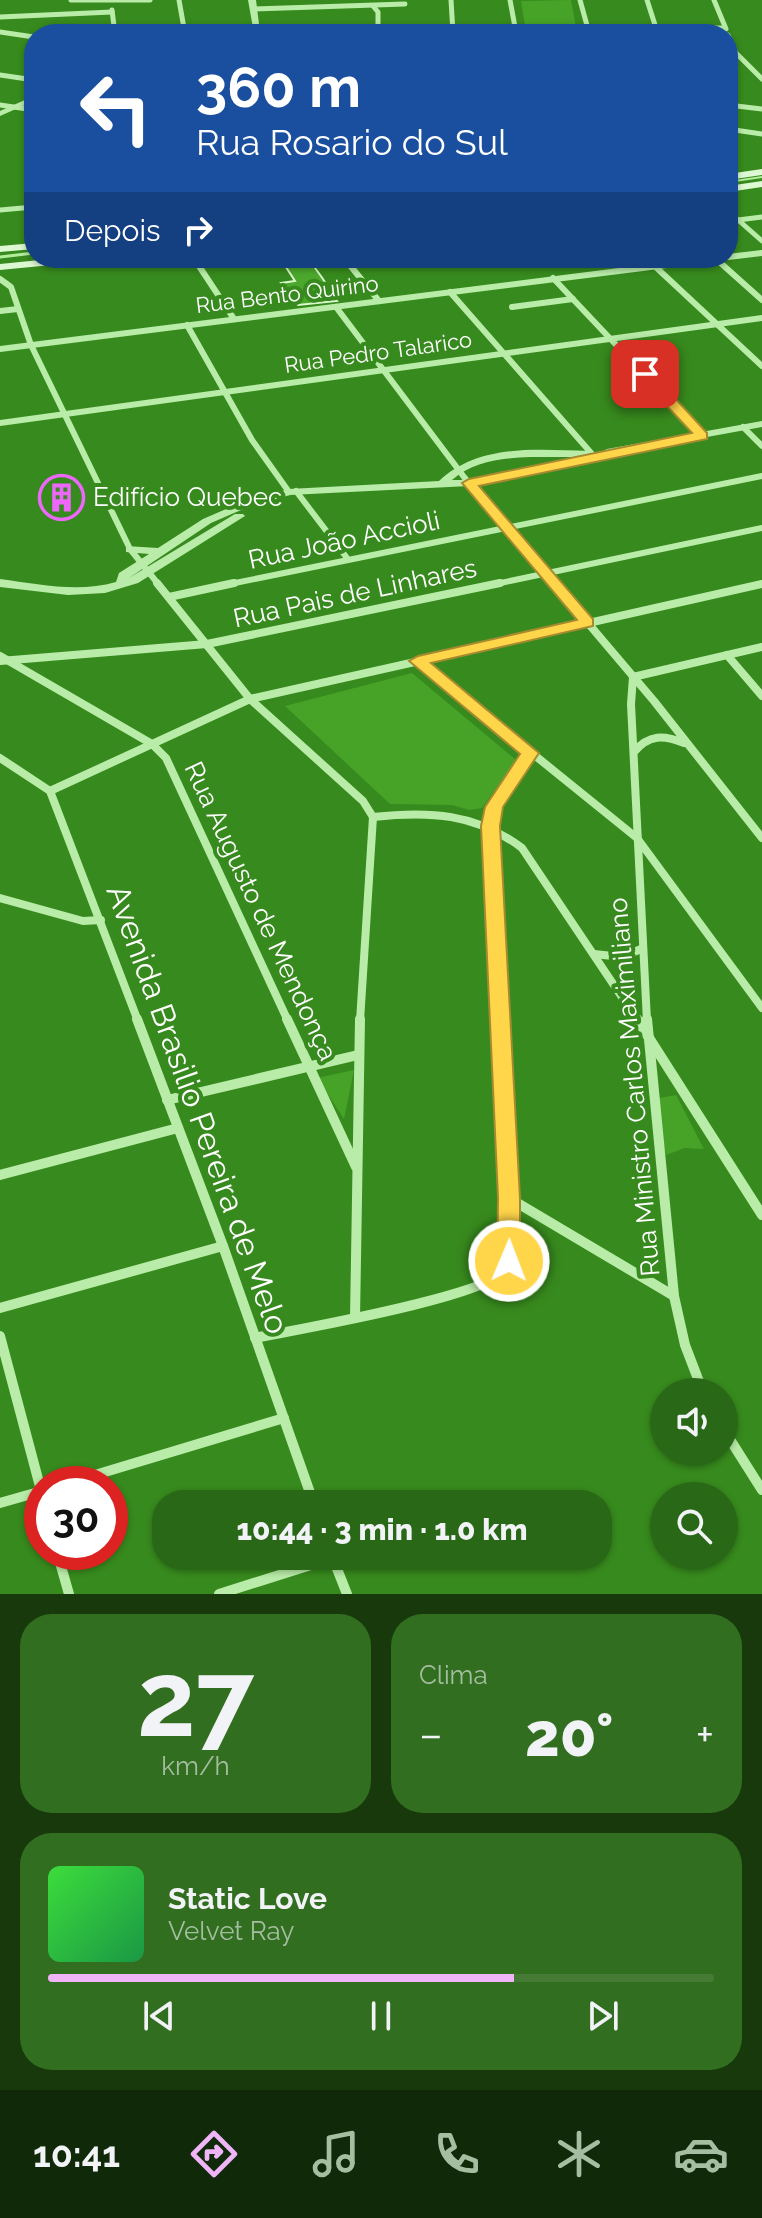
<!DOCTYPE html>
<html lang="pt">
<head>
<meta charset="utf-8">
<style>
	:root { --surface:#296816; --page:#316e1f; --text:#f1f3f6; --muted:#a5bea1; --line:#457b35; --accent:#f0b4f8 }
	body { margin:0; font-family:Raleway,sans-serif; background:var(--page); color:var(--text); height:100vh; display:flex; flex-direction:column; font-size:30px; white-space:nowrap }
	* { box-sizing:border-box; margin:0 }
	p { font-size:26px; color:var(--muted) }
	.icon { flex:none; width:44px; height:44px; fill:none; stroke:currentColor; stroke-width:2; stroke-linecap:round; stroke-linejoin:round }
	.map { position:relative; height:1594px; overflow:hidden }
	.details { display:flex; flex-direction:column; gap:20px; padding:20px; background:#17390c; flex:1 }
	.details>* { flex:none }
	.banner { position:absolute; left:24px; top:24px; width:714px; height:244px; border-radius:32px; box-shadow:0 2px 6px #0004; background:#1a4fa0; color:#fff; overflow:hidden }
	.buttons { position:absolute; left:650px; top:1378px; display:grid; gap:16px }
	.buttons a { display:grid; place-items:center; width:88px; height:88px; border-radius:50%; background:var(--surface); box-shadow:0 2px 6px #0004; font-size:40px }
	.speed { position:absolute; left:24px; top:1466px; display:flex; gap:16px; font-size:40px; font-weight:700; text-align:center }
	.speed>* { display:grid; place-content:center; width:104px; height:104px; border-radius:50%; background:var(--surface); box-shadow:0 2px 6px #0004; line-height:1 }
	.speed .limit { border:12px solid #d22; background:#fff; color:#111 }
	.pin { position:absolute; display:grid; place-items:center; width:68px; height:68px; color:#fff; margin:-34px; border-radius:16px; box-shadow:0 4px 12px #0006 }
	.me { position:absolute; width:88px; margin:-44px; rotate:1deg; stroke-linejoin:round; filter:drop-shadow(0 0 6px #0008) }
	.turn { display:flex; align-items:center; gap:28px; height:168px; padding:0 40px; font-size:36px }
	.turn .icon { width:104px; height:104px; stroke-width:2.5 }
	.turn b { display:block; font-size:56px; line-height:68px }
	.then { display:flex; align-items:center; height:76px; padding:0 40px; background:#0003; gap:16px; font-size:30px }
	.big { font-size:60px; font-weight:800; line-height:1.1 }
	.details .card { flex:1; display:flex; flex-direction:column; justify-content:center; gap:12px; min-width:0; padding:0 28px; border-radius:32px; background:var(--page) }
	.details .dial { align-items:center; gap:0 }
	.dial b { font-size:104px; line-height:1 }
	.song { display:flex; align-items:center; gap:24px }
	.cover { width:96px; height:96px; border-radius:12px; background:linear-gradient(135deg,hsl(120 70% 55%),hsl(140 70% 35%)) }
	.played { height:8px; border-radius:4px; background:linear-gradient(90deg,var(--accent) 70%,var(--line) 70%) }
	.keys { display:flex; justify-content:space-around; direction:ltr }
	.heat { display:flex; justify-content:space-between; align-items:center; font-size:44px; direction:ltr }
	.details .tiles { flex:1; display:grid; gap:20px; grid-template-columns:1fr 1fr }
	.card:last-child { grid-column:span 2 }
	.trip { position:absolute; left:152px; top:1490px; width:460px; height:80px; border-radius:32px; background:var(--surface); box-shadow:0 2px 6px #0004; font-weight:800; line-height:80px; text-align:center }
	.menu { display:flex; height:128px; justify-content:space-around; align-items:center; background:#102a09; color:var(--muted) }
	.menu .icon { width:56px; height:56px }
	.menu .current { color:var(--accent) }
	.menu b { font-size:36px; color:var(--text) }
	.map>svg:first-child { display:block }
	.green { fill:#46a327 }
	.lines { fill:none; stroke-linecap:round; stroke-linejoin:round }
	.stream-far1 { stroke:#b1ee9c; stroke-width:2 }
	.stream { stroke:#b1ee9c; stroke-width:3 }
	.building { fill:#4ba82d; stroke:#d9f9ce; stroke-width:2 }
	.minor-far3 { stroke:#b9eca8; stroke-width:5 }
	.minor-far2 { stroke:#b9eca8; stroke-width:6 }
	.minor-far1 { stroke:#b9eca8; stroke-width:8 }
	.minor { stroke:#b9eca8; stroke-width:10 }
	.tertiary { fill:#b9eca8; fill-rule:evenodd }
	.secondary { fill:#ddf9d4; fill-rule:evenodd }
	.route { fill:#ffd54a; stroke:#a68a30; stroke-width:2 }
	.labels { text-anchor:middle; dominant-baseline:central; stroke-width:8; stroke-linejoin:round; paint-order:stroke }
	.far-street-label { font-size:22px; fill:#fff; stroke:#378a1d }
	.poi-label { font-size:26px; fill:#fff; stroke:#378a1d; text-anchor:start }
	.street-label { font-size:26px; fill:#fff; stroke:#378a1d }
	.near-street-label { font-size:32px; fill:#fff; stroke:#378a1d }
</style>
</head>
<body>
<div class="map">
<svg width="762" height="1594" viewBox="0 0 762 1594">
	<rect width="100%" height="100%" fill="#378a1d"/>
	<!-- green -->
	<g class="green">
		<path d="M571,0L576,27L525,26L521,1Z"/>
		<path d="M412,673L516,760L482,808L469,810L452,805L390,804L285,706Z"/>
		<path d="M354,1070L344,1119L317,1078Z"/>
		<path d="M676,1095L704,1149L685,1148L666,1155L654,1099Z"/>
	</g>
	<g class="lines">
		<!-- stream-far1 -->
		<path class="stream-far1" d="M728,182L762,177"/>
		<!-- stream -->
		<path class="stream" d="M0,257L34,253"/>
	</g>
	<!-- building -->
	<g class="building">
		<path d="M310,261L323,279L337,301L298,305L281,283L295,281L284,264Z"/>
		<path d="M72,491L77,501L56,505H45L42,495Z"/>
	</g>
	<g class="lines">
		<!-- minor-far3 -->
		<g class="minor-far3">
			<path d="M71,0H150"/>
			<path d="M179,0L185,34"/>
			<path d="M451,0L453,33"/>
			<path d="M510,0L515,27L520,33"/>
			<path d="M580,0L588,29"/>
			<path d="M647,0L656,28"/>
			<path d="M714,0L726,29"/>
			<path d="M373,6L378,12V32"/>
			<path d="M254,9L405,4"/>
			<path d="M112,10L115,34"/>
			<path d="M0,17L112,12"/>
			<path d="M0,32L34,37"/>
			<path d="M257,34V30L330,29L414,34L461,30L725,28"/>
			<path d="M728,35L736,53L762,79"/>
			<path d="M0,75L34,80"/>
			<path d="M0,105L34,110"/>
			<path d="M728,105L762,109"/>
			<path d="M728,129L762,134"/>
			<path d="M0,210L34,207"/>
			<path d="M728,211L762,241"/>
			<path d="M738,220L762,217"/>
		</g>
		<!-- minor-far2 -->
		<g class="minor-far2">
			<path d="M728,257L762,253"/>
			<path d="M344,258L379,301"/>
			<path d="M646,258L762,366"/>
			<path d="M715,258L762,300"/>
			<path d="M197,263L234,319"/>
			<path d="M553,278L702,436"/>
			<path d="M0,279L11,287L31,345L130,549L159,585"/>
			<path d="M450,292L592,454"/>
			<path d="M336,307L464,477L555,585"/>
			<path d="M512,307L573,299"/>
			<path d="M0,311L18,309"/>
			<path d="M187,325L252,440L289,492"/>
			<path d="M0,349L722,258"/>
			<path d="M0,423L762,318"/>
			<path d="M743,427L762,446"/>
			<path d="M296,491L347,558"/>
			<path d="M225,585L762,476"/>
			<path d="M491,585L762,528"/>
			<path d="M759,585L762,584"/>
		</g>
		<!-- minor-far1 -->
		<g class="minor-far1">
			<path d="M157,583L250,699L363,801L373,817L360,1021"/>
			<path d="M554,583L654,701L762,838"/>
			<path d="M169,597L234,583"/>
			<path d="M727,655L762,696"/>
			<path d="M0,656L152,744L166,758L288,1021"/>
			<path d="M0,661L207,644L500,583"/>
			<path d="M418,661L637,838L762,1008"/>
			<path d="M633,677L631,704L647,1021"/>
			<path d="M633,677L762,647"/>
			<path d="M634,752C649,734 664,735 684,743"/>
			<path d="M0,758L50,791L138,1021"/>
			<path d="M50,791L250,699L762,584"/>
			<path d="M373,817C429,811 476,813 522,848L638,1021"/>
			<path d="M0,898L83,921L101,920"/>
			<path d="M594,954L622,957L641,949"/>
			<path d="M500,1021L491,826L494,807L530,753"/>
		</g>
		<!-- minor -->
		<g class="minor">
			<path d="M137,1019L223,1246L314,1504"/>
			<path d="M287,1019L356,1167"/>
			<path d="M637,1019L762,1215"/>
			<path d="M647,1019L674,1296L685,1345L703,1392"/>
			<path d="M167,1100L358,1055"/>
			<path d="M0,1175L178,1128"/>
			<path d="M509,1198L674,1296"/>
			<path d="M0,1308L223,1246"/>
			<path d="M355,1318L360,1019"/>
			<path d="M0,1336L42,1494"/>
			<path d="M255,1338C294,1330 492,1296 506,1269C518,1247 502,1057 500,1019"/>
			<path d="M724,1430L762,1490"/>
			<path d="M65,1484L284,1418"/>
			<path d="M0,1503L42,1491"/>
			<path d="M57,1552L69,1594"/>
			<path d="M332,1556L347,1594"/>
			<path d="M219,1594L333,1558"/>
		</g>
		<!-- tertiary -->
		<g class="tertiary">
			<path d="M248,0H256L260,32L204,34L253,28Z"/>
			<path d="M34,96V101L0,116V111Z"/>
			<path d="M762,421V427L619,453L596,462L469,486L290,495L248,507L211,523L129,578L235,514H243L245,516L138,583L105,593L68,595L0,587V579C38,584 78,593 116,582L119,573L149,554L126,552V546L158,548L203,519L240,503L289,489L439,481C480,443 537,450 589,451L593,452V456L607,449ZM531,457H588L469,480H452C474,461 503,458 531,457Z"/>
		</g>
		<!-- secondary -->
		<g class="secondary">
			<path d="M762,169V175L728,180V174Z"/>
			<path d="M762,181V187L728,192V186Z"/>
			<path d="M34,243V249L0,252V246Z"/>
			<path d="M60,258H98L93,261L0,270V264Z"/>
		</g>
	</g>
	<!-- route -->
	<path class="route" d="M640,371H650L707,433V439L479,486L593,619V626L431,663L539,753L503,807L500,826L520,1198V1261L517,1268L509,1271L500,1268L497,1261L498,1198L481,826L485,807L520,754L409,661L418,656L577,620L462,483L469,479L692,433L640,377Z"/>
	<!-- icons -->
	<defs>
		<symbol id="building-ring" viewBox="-11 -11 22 22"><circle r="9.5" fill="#378a1d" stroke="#ee67fb" stroke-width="1.5"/><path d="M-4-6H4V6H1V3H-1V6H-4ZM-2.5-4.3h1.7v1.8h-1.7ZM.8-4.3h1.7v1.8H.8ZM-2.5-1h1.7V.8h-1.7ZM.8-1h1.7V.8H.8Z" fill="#ee67fb"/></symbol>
	</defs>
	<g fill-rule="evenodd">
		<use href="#building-ring" x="36" y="472" width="51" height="51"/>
	</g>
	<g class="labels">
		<!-- far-street labels -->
		<g class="far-street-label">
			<text transform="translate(287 294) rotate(-7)">Rua Bento Quirino</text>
			<text transform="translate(378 352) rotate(-8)">Rua Pedro Talarico</text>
		</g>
		<!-- poi labels -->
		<g class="poi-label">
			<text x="93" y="497">Edifício Quebec</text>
		</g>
		<!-- street labels -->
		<g class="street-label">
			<text transform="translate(344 540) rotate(-12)">Rua João Accioli</text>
			<text transform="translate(355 593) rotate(-12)">Rua Pais de Linhares</text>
			<text transform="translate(261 911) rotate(65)">Rua Augusto de Mendonça</text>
			<text transform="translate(634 1087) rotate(-95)">Rua Ministro Carlos Maximiliano</text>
		</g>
		<!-- near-street labels -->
		<g class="near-street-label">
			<text transform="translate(198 1109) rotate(70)">Avenida Brasilio Pereira de Melo</text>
		</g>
	</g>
</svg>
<div class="buttons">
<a><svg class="icon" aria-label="sound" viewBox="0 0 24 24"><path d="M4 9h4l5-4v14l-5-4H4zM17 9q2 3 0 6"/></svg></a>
<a><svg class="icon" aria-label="search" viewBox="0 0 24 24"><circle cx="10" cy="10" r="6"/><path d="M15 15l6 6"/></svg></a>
</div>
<div class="speed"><div class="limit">30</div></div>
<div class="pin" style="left:645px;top:374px;background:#d93025"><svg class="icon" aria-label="arrive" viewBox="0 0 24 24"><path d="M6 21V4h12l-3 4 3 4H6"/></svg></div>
<svg class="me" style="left:509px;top:1261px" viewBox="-20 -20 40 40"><circle r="17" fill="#ffd54a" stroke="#fff" stroke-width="3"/><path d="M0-11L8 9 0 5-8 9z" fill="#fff"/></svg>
<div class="trip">10:44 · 3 min · 1.0 km</div>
<div class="banner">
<div class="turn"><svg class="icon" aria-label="left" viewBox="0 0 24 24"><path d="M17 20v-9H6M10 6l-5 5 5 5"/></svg><div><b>360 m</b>Rua Rosario do Sul</div></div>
<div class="then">Depois<svg class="icon" aria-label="right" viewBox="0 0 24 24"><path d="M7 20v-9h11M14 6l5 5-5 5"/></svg></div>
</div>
</div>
<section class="details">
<div class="tiles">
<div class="card dial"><b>27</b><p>km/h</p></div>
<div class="card"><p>Clima</p>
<div class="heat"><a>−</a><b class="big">20°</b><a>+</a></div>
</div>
<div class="card">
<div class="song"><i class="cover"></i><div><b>Static Love</b><p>Velvet Ray</p></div></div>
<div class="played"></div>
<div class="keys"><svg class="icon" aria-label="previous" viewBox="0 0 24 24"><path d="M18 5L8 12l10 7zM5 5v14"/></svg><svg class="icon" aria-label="pause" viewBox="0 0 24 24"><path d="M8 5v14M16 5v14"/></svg><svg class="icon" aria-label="next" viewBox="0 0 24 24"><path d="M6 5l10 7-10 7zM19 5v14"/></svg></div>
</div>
</div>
</section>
<nav class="menu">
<b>10:41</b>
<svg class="icon current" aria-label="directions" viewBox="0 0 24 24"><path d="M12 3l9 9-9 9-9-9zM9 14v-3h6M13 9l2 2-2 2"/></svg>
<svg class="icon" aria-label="music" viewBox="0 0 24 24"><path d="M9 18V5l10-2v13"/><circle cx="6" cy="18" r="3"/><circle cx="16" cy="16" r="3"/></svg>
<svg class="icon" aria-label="phone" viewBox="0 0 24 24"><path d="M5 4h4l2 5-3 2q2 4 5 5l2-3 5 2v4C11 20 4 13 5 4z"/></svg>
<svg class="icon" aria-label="climate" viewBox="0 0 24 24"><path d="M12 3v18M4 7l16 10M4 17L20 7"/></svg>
<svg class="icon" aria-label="car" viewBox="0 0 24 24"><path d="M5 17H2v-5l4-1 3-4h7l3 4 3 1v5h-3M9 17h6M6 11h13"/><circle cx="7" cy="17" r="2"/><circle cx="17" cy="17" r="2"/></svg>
</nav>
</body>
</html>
